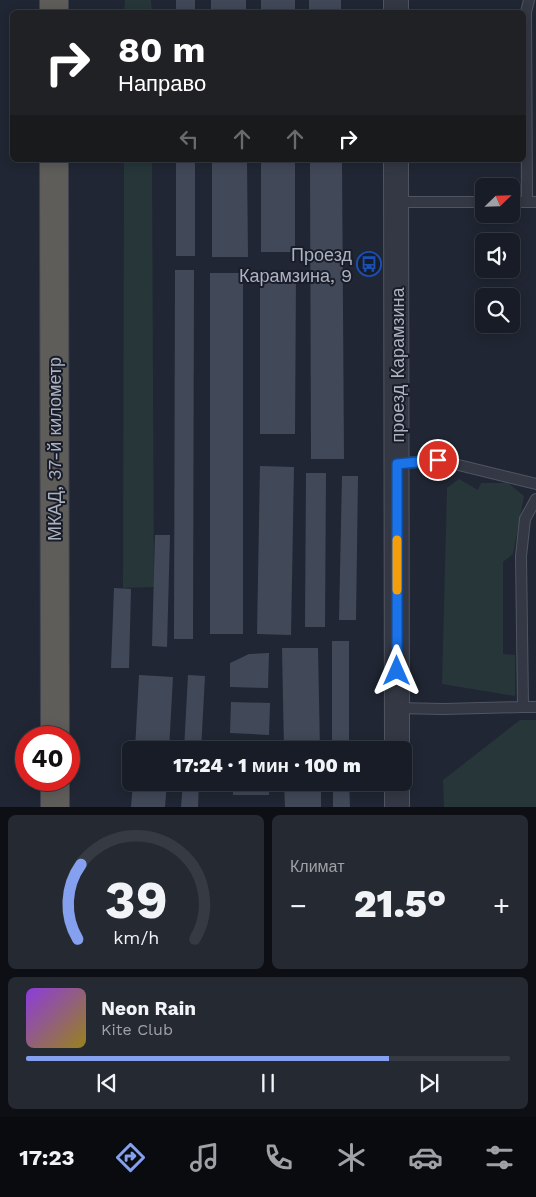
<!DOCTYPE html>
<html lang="ru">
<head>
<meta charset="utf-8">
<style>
	:root { --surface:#181c26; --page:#252932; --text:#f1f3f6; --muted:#9fa1a7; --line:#363a43; --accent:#84a0ef }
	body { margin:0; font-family:"Work Sans",sans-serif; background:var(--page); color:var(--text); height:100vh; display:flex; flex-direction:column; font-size:19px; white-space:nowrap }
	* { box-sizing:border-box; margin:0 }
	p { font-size:16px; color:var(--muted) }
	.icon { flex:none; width:28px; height:28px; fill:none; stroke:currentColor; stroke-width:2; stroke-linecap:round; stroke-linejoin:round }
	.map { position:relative; height:807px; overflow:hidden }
	.side { display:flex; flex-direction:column; gap:8px; padding:8px; background:#0d0f15; flex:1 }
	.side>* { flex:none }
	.top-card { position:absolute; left:10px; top:10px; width:516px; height:152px; border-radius:8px; box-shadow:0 2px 12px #0003,0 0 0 1px var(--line); background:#202124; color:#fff; overflow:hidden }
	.needle { width:32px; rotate:67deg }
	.fabs { position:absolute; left:475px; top:178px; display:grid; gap:10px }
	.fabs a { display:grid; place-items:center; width:45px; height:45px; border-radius:8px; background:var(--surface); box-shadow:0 2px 12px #0003,0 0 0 1px var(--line); font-size:25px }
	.speed { position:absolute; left:15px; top:726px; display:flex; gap:10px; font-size:25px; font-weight:700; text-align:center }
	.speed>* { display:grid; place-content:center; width:65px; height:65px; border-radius:50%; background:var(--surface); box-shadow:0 2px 12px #0003,0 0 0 1px var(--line); line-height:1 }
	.speed .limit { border:8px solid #d22; background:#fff; color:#111 }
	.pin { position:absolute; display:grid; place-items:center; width:42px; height:42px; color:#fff; margin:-21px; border:2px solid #fff; border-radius:50%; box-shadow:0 1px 5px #0007 }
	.me { position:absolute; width:55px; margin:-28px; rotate:0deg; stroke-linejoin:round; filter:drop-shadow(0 0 4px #0008) }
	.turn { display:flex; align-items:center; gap:18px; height:105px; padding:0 25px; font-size:22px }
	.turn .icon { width:65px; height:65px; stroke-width:2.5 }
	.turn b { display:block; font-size:35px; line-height:42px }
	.lanes { display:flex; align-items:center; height:48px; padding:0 25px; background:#0003; justify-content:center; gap:25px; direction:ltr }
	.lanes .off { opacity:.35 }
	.big { font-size:38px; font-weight:800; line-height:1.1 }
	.side .tile { flex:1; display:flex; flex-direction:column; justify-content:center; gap:8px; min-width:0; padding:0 18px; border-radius:8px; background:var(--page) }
	.side .dial { align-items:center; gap:0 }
	.dial svg { height:130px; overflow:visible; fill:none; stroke:var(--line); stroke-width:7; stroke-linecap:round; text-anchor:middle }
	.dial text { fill:var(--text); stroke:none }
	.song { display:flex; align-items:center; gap:15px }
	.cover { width:60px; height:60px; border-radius:8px; background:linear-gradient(135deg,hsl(270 70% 55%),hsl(50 70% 35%)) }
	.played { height:5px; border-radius:2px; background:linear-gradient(90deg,var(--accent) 75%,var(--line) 75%) }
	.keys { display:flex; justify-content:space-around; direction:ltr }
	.heat { display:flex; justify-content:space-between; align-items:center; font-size:28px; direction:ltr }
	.side .tiles { flex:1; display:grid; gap:8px; grid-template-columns:1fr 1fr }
	.tile:last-child { grid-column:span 2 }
	.trip { position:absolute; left:122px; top:741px; width:290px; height:50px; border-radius:8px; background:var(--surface); box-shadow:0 2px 12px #0003,0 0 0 1px var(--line); font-weight:800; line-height:50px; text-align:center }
	.dock { display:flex; height:80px; justify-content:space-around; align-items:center; background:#0a0b0f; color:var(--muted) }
	.dock .icon { width:35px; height:35px }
	.dock .on { color:var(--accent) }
	.dock b { font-size:22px; color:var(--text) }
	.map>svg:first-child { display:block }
	.green { fill:#263639 }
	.building { fill:#414858 }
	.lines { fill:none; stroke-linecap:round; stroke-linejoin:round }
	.service-casing { stroke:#515562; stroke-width:12 }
	.tertiary-casing { stroke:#515562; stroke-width:26 }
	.trunk-casing { stroke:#3e424f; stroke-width:30 }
	.service { stroke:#333844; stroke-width:10 }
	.tertiary { stroke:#333844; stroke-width:24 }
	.trunk { stroke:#5e5d5a; stroke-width:28 }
	.route-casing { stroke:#114b97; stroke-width:12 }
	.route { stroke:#1a73e8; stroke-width:9 }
	.slow { stroke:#f59e0b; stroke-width:9 }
	.labels { text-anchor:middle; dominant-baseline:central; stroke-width:4; stroke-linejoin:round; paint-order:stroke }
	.poi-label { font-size:18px; fill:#adb2c1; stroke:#191d29; text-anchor:end }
	.street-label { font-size:18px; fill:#adb2c1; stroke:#191d29 }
</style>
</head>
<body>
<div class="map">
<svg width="536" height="807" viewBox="0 0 536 807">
	<rect width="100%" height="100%" fill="#202633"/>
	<!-- green -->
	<g class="green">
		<path d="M125,0H151L152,12H124Z"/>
		<path d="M124,160H152L154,587L123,588Z"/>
		<path d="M459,479L478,490L481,483H508L524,496L513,554L503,562V654L515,655V696L442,684L447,488Z"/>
		<path d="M520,720H536V807H444L443,780Z"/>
	</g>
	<!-- building -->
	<g class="building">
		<rect x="176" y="0" width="19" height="12"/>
		<rect x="211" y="0" width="35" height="12"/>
		<rect x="261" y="0" width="34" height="12"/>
		<rect x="309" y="0" width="32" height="12"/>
		<rect x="176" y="160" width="19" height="96"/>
		<path d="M212,160H247L248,257H212Z"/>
		<rect x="261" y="160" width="34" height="92"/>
		<path d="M310,160H342L344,459H311Z"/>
		<path d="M175,270H194L193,639H174Z"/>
		<rect x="210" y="273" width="33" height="361"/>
		<path d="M260,274H296L295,434H260Z"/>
		<path d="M260,466L294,467L291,635L257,634Z"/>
		<path d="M306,473H326L325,627H305Z"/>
		<path d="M342,476H358L356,620H339Z"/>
		<path d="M155,535H170L167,647L152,646Z"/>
		<path d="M114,588L131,589L129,668H111Z"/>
		<rect x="332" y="641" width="17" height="109"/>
		<path d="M282,648H318L320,750H284Z"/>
		<path d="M269,653L268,688L230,687V663L249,654Z"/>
		<path d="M139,675L173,677L169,750H135Z"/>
		<path d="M188,675L205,676L201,750H184Z"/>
		<path d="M231,702L270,703L269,735L230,733Z"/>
		<path d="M133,782H167L165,807H131Z"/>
		<path d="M183,782H199L198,807H181Z"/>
		<path d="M233,782H270L269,795H233Z"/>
		<path d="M284,782H321V807H285Z"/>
		<path d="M333,782H349L350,807H333Z"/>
	</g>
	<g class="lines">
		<defs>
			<g id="service">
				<path d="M396,202H484"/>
				<path d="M511,202H536"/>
				<path d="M527,202L526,12L529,0"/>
				<path d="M397,464L438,460L536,484"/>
				<path d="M523,707H536"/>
				<path d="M397,708L443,709L523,707L521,556L525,519L536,499"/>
			</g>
			<g id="tertiary">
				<path d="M396,12V0"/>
				<path d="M396,160L397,750"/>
				<path d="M397,807V782"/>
			</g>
			<g id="trunk">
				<path d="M54,0V12"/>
				<path d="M54,160L55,738"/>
				<path d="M55,780V807"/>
			</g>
		</defs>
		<!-- service casing -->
		<use href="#service" class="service-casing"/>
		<!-- tertiary casing -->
		<use href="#tertiary" class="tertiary-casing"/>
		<!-- trunk casing -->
		<use href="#trunk" class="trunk-casing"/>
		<!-- service -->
		<use href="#service" class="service"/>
		<!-- tertiary -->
		<use href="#tertiary" class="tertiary"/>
		<!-- trunk -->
		<use href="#trunk" class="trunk"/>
	</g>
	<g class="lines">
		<defs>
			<path id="route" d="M397,671V464L438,460"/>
		</defs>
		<!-- route casing -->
		<use href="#route" class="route-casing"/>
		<!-- route -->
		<use href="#route" class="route"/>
		<!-- slow -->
		<path class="slow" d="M397,540V590"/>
	</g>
	<!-- icons -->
	<defs>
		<symbol id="bus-ring" viewBox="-11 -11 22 22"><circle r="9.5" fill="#191d29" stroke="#1a4fb4" stroke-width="1.5"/><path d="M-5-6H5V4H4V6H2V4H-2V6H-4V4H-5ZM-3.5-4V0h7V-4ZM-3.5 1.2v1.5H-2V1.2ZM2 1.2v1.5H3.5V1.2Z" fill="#1a4fb4"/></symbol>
	</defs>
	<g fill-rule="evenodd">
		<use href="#bus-ring" x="355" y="250" width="28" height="28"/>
	</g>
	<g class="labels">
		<!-- poi labels -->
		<g class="poi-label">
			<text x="352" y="254">Проезд<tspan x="352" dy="21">Карамзина, 9</tspan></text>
		</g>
		<!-- street labels -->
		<g class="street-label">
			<text transform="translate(397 365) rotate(-90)">проезд Карамзина</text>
			<text transform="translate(54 449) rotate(-90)">МКАД, 37-й километр</text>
		</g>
	</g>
</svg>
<div class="fabs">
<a><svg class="needle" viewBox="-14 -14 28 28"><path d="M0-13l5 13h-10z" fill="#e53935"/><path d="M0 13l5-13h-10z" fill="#9fa1a7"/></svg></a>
<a><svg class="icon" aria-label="sound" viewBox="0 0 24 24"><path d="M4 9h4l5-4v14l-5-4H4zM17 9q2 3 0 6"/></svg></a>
<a><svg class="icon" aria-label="search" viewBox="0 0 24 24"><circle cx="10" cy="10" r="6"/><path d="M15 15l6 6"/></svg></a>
</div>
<div class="speed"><div class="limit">40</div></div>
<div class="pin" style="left:438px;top:460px;background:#d93025"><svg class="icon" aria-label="arrive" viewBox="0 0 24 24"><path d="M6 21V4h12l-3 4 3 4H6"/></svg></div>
<svg class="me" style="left:397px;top:671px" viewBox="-20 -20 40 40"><path d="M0-17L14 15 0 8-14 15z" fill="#1a73e8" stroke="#fff" stroke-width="4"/></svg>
<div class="trip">17:24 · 1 мин · 100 m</div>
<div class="top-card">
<div class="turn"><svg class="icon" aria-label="right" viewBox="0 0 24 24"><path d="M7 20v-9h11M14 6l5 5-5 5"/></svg><div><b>80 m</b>Направо</div></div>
<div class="lanes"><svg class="icon off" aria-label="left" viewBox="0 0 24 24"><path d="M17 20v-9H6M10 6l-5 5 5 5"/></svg><svg class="icon off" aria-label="ahead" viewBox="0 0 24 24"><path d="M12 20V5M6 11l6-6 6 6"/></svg><svg class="icon off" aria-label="ahead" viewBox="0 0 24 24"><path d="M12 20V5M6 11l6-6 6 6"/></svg><svg class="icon" aria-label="right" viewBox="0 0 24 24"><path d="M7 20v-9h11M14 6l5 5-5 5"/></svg></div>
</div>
</div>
<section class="side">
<div class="tiles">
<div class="tile dial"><svg viewBox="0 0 100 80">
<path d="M14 69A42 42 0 1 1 86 69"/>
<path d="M14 69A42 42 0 0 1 16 23" stroke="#84a0ef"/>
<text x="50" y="56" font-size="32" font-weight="700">39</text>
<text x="50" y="72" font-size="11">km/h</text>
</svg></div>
<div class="tile"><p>Климат</p>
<div class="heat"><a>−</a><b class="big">21.5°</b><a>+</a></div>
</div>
<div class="tile">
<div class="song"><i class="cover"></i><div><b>Neon Rain</b><p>Kite Club</p></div></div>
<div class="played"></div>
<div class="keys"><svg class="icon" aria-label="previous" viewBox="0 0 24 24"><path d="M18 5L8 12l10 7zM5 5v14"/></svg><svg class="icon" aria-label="pause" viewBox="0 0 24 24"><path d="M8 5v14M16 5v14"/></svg><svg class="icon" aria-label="next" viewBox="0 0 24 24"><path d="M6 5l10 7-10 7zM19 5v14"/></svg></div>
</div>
</div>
</section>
<nav class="dock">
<b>17:23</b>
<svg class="icon on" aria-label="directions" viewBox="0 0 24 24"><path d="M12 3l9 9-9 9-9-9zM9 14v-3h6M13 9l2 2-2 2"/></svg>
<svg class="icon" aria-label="music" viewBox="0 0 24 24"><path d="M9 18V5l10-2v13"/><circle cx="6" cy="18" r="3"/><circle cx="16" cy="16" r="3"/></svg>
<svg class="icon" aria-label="phone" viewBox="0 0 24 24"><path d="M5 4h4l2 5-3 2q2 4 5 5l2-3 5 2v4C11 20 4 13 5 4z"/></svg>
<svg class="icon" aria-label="climate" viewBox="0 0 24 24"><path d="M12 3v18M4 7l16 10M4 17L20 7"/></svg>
<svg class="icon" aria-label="car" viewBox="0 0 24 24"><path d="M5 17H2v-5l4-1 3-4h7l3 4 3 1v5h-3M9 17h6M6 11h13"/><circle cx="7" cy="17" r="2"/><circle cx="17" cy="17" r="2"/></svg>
<svg class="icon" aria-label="filters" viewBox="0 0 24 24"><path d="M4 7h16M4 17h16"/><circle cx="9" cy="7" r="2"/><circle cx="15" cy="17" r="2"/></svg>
</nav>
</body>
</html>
